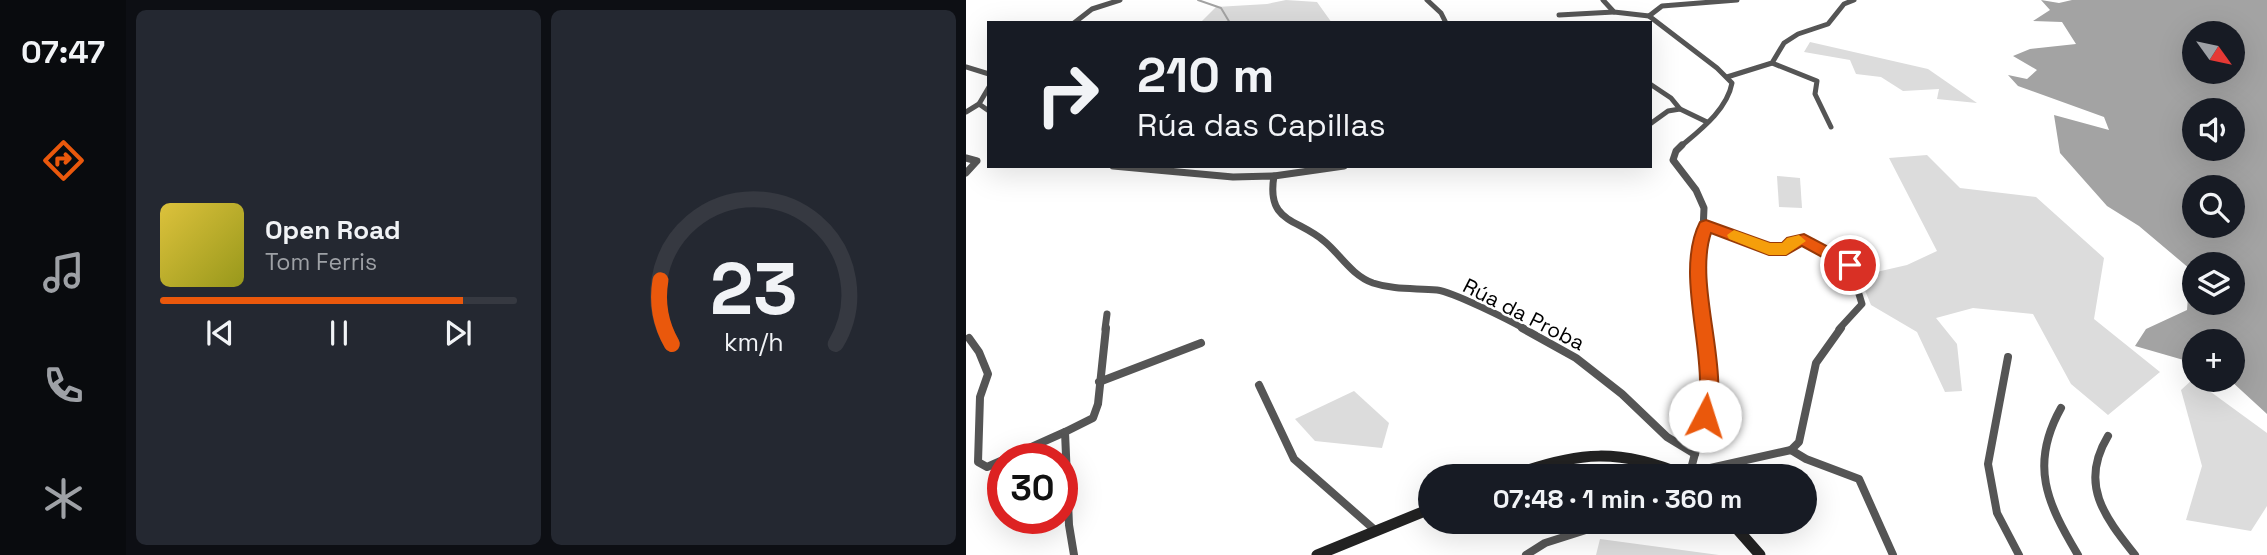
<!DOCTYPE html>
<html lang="es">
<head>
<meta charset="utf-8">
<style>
	:root { --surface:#171b24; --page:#242831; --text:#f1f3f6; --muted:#9ea1a6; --line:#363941; --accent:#ea580c }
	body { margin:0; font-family:"Space Grotesk",sans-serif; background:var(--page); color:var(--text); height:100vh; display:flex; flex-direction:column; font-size:26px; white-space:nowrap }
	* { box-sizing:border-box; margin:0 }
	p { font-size:23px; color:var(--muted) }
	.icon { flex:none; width:38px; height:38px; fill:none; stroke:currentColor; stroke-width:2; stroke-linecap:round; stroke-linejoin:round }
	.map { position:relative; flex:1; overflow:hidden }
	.drawer { display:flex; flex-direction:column; gap:10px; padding:10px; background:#0d0f14; width:840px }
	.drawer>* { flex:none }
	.guide { position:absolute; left:21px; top:21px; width:665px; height:147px; border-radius:0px; box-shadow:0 7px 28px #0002; background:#171b24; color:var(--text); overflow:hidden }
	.needle { width:46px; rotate:123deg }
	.tools { position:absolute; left:1216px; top:21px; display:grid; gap:14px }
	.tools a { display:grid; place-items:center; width:63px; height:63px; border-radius:50%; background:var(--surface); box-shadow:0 7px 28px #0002; font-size:35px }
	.speed { position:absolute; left:21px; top:443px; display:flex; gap:14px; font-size:35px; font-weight:700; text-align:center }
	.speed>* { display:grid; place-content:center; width:91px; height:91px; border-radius:50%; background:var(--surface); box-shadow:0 7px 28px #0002; line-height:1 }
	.speed .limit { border:10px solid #d22; background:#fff; color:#111 }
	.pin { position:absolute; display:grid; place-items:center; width:60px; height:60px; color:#fff; margin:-30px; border:4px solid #fff; border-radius:50%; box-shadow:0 2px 7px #0007 }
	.me { position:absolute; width:77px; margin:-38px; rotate:5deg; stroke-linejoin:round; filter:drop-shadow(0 0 5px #0008) }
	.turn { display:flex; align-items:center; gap:24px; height:147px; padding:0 35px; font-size:32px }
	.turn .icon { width:91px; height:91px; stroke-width:2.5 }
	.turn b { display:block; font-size:49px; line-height:60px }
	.drawer .widget { flex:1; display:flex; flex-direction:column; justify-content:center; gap:10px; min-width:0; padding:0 24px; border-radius:10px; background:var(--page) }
	.drawer .dial { align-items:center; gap:0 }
	.dial svg { height:182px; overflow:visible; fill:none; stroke:var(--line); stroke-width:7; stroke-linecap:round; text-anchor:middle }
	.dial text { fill:var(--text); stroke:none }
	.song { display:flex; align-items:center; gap:21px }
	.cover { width:84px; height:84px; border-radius:10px; background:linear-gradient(135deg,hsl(50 70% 55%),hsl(60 70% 35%)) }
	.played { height:7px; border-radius:4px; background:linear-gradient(90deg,var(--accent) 85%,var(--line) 85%) }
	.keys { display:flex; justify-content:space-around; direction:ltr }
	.drawer .tiles { flex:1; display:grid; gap:10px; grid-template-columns:repeat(2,1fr) }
	.trip { position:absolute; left:452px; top:464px; width:399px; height:70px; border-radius:35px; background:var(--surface); box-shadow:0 7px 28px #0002; font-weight:800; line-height:70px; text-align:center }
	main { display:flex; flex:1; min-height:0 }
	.dock { display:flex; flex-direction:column; width:126px; justify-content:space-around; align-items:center; background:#090b0e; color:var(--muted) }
	.dock .icon { width:49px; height:49px }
	.dock .active { color:var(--accent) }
	.dock b { font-size:32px; color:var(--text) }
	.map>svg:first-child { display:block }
	.green { fill:#dcdcdc }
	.water { fill:#a3a3a3; fill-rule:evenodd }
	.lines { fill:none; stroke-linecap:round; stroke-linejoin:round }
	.stream { stroke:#a3a3a3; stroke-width:2 }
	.street-far2 { stroke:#555; stroke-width:5 }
	.street-far1 { stroke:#555; stroke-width:7 }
	.street { stroke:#555; stroke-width:8 }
	.secondary { stroke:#222; stroke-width:11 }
	.route { fill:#ea580c; stroke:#983908; stroke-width:2 }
	.slow { fill:#f59e0b }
	.labels { text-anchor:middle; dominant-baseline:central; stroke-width:5; stroke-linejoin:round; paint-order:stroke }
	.street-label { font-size:21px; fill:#000; stroke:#fff }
</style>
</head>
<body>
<main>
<nav class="dock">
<b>07:47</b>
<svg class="icon active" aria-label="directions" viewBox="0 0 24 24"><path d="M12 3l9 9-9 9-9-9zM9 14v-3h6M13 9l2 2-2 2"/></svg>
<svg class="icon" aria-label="music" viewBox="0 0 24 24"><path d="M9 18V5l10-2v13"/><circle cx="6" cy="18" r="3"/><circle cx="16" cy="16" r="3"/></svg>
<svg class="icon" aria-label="phone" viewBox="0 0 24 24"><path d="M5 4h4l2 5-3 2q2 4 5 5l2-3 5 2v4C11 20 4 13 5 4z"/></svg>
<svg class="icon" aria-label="climate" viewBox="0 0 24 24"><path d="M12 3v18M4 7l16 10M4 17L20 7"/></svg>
</nav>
<section class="drawer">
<div class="tiles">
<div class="widget">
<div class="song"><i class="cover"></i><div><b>Open Road</b><p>Tom Ferris</p></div></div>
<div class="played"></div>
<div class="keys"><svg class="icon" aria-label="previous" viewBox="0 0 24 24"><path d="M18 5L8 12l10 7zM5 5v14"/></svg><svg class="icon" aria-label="pause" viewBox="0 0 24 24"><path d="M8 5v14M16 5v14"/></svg><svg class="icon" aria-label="next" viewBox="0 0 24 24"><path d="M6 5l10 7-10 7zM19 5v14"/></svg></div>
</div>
<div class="widget dial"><svg viewBox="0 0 100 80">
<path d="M14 69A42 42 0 1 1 86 69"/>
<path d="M14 69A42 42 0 0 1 9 41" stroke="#ea580c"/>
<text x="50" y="56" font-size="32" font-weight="700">23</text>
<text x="50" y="72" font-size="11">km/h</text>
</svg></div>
</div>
</section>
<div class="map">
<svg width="1301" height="555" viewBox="0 0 1301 555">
	<rect width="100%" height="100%" fill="#fff"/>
	<!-- green -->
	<g class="green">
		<path d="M320,0L351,2L366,23H234L250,7L301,4Z"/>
		<path d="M844,42L962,69L1011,103L971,99L973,89L937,91L915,77L890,74L884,60L838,52Z"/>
		<path d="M961,155L994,188L1070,197L1138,258L1128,319L1194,372L1142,415L1105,384L1067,314L1007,308L970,318L991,344L996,391L979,392L951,332L905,305L893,276L941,265L971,251L923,158Z"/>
		<path d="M811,176L834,178L836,208L813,207Z"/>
		<path d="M1227,379L1301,433V506L1285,531L1220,520L1236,466L1215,390Z"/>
		<path d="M388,391L423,423L416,448L349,441L329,419Z"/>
		<path d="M634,539L753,555H630Z"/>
	</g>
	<!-- water -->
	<path class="water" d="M1075,0L1093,3L1106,0H1301V414L1264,380H1267V341H1228V363L1169,346L1180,329L1221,310L1224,269L1173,226L1141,206L1094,153L1088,115L1143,130L1138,117L1052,86L1042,75L1061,79L1071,70L1047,56L1064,49L1110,44L1096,22L1067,21L1084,10ZM1228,33H1267V72H1228ZM1228,110H1267V149H1228ZM1228,187H1267V226H1228ZM1228,264H1267V303H1228Z"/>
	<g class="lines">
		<!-- stream -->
		<path class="stream" d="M232,0L255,8L264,23"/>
		<!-- street-far2 -->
		<g class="street-far2">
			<path d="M461,0L475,13L480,23"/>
			<path d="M637,0L648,12L683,16L751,68L766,83C761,110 734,130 714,147"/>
			<path d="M593,15L648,12"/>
			<path d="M683,16L696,6L771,0"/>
			<path d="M108,23L126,9L154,0"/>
			<path d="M806,63L851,81L849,94L865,127"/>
			<path d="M0,67L23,74"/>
			<path d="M761,77L806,63L818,43L832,34L862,24L878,4L888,0"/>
			<path d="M684,84L705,98L714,109L741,122"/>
			<path d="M23,87L13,104L23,111"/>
			<path d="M0,112L13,104"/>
			<path d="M684,124L702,111L714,109"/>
		</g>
		<!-- street-far1 -->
		<g class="street-far1">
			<path d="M716,145L710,151L707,160L730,190L738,208L737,231L733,245L738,329"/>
			<path d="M0,158L11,161L0,173"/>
			<path d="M147,166L267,177L308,176C300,223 331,218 358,241C374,254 385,275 407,283C428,290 448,288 471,290C487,292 543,320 559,329"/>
			<path d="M308,176L378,166"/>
			<path d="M740,226L803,249H820C838,231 865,255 884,265L896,304L873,329"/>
			<path d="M139,329L141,314"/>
		</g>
		<!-- street -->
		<g class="street">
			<path d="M556,328L610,358L656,394L701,437L729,454"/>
			<path d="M3,338L13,352L22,374L14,397L12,462L21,467L37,460"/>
			<path d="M1042,357L1022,464L1031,513L1053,555"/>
			<path d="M133,382L235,343"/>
			<path d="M293,385L328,459L410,531"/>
			<path d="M1095,408C1063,465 1081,503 1112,555"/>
			<path d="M1142,436C1113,484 1138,516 1169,555"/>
			<path d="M825,450L840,459L893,479L927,555"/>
			<path d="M41,458L99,432"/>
			<path d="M726,465L739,416L743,384L738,328"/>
			<path d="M731,471L825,450L833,442L850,363L875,328"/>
			<path d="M693,476L701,468"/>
			<path d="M108,555L103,525L99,432L127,418L132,404L140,328"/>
			<path d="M560,555L579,543L645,522"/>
		</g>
		<!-- secondary -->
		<g class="secondary">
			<path d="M545,476C612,451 654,448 720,476"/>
			<path d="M765,522L794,555"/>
			<path d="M351,555L464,509"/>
		</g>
	</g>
	<!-- route -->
	<path class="route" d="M740,220L804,243H816L821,238L838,234L889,261L892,265L889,269H878L836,246L820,255H803L745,233C727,286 767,376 746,422L739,425L733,422C728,411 733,397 734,385C735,335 711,267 734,222Z"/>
	<!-- slow -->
	<path class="slow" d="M768,230L804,243H816L821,238L833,235L840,241L820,255H803L763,239L761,235Z"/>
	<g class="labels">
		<!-- street labels -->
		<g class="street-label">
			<text transform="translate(558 314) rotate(27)">Rúa da Proba</text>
		</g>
	</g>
</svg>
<div class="tools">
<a><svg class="needle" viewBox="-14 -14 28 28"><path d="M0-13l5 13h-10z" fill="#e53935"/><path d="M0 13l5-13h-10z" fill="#9ea1a6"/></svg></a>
<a><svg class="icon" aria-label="sound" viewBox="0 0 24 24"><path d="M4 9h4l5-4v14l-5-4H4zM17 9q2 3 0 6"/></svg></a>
<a><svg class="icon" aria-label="search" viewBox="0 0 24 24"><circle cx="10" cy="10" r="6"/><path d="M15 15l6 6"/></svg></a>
<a><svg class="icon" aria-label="layers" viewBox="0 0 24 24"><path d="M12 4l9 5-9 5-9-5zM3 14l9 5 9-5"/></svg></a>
<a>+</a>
</div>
<div class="speed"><div class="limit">30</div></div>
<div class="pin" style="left:884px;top:265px;background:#d93025"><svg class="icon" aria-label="arrive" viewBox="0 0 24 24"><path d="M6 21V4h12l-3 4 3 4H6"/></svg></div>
<svg class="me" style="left:739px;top:416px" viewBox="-20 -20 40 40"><circle r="19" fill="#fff"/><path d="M0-13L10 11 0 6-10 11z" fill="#ea580c"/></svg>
<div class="trip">07:48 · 1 min · 360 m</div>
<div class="guide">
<div class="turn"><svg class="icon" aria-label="right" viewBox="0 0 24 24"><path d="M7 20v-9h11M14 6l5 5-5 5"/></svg><div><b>210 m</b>Rúa das Capillas</div></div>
</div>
</div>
</main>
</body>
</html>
